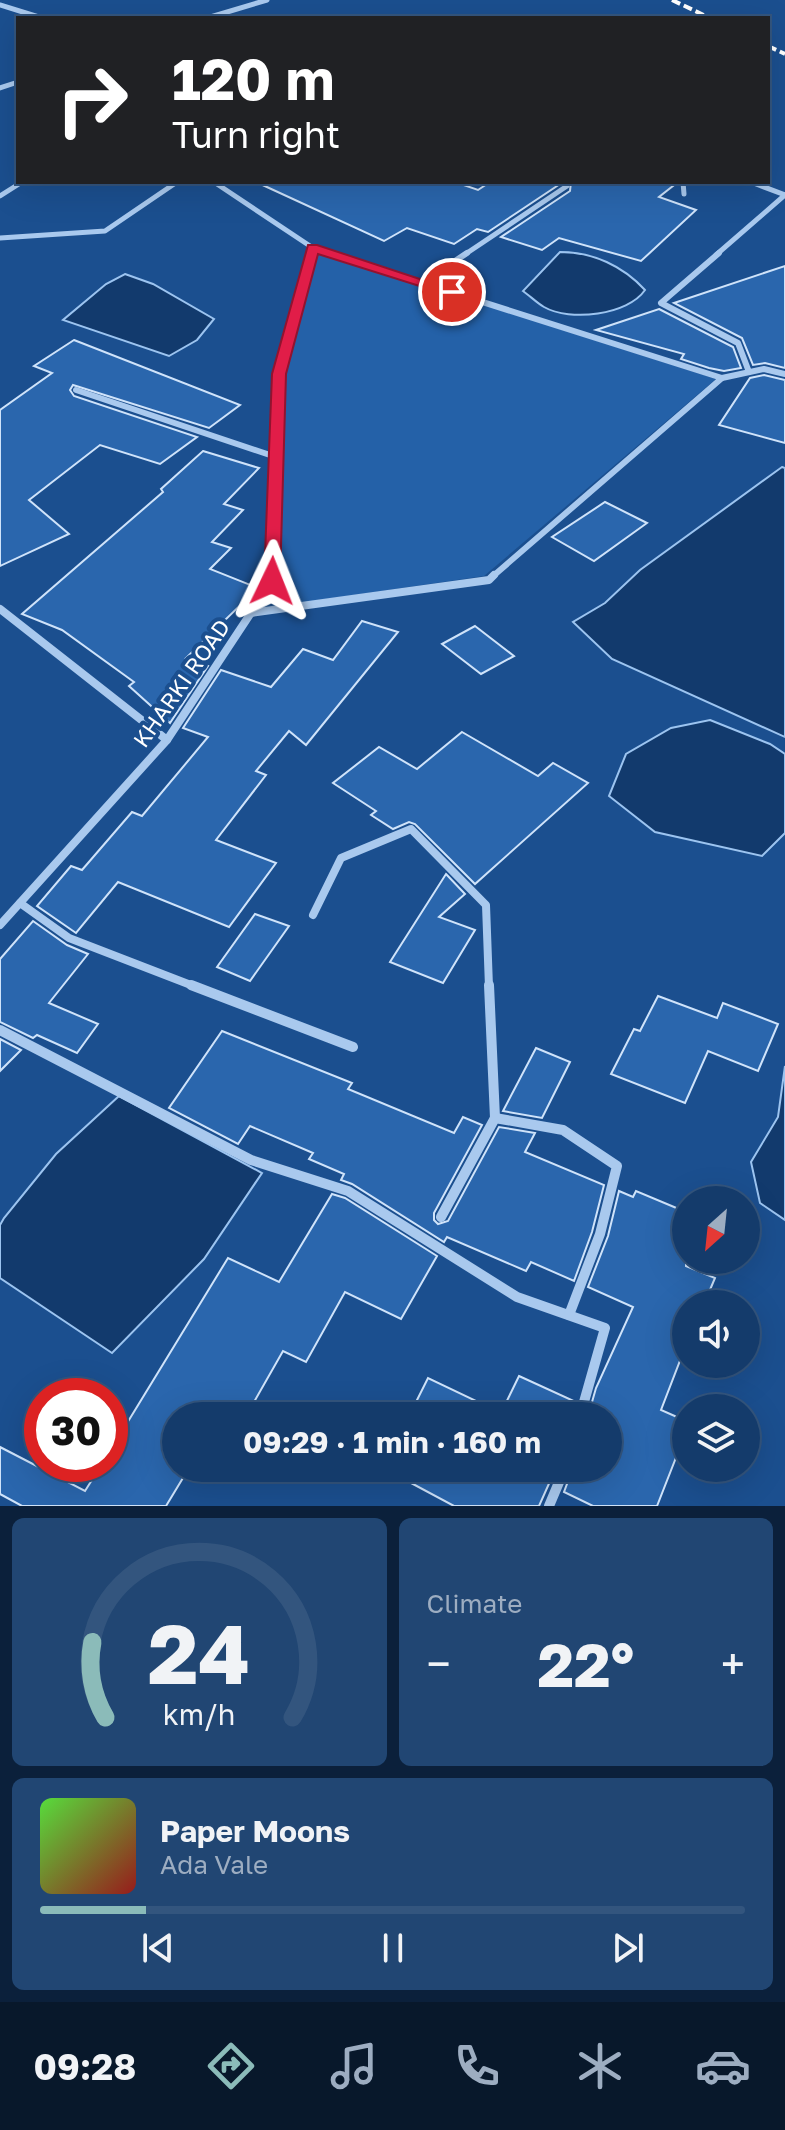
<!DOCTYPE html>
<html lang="en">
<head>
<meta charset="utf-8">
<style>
	:root { --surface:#143b6b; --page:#214673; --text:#f1f3f6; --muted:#9dadc1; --line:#33557e; --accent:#8bbbb9 }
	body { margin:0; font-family:"Golos Text",sans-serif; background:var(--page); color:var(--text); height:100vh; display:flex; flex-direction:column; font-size:30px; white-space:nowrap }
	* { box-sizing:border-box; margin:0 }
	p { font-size:26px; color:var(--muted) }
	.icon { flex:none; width:44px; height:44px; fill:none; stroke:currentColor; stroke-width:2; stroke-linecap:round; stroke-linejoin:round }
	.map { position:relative; height:1506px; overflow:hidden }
	.side { display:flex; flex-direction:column; gap:12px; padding:12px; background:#0b203b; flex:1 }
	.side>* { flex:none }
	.hud { position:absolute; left:16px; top:16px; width:754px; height:168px; border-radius:0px; box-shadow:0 8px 32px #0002,0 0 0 2px var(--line); background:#202124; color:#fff; overflow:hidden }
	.needle { width:52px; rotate:207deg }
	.controls { position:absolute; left:672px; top:1186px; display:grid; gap:16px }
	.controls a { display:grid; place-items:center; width:88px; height:88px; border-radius:50%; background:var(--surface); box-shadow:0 8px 32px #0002,0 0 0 2px var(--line); font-size:40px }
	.speed { position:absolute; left:24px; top:1378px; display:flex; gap:16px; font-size:40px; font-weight:700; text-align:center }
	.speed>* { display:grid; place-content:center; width:104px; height:104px; border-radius:50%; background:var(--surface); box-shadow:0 8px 32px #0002,0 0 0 2px var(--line); line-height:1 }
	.speed .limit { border:12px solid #d22; background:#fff; color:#111 }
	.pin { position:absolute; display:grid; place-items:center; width:68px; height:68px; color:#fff; margin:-34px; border:4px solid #fff; border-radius:50%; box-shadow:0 2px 8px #0007 }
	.me { position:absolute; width:88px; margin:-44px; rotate:2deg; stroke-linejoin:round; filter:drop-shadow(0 0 6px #0008) }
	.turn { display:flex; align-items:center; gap:28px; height:168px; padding:0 24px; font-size:36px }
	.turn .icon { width:104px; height:104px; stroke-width:2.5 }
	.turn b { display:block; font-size:56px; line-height:68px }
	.big { font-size:60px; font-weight:700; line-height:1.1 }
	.side .card { flex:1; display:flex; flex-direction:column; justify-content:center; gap:12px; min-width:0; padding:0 28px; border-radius:12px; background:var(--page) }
	.side .dial { align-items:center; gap:0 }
	.dial svg { height:208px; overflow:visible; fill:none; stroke:var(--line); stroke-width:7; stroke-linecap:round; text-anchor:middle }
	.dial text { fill:var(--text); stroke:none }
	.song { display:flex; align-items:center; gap:24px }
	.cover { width:96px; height:96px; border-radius:12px; background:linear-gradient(135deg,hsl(110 70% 55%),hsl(0 70% 35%)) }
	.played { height:8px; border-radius:4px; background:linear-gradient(90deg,var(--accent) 15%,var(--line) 15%) }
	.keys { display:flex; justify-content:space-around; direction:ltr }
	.heat { display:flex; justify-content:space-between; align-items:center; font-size:44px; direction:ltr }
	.side .tiles { flex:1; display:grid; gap:12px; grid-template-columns:1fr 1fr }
	.card:last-child { grid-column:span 2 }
	.trip { position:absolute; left:162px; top:1402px; width:460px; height:80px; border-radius:40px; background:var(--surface); box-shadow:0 8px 32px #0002,0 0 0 2px var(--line); font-weight:700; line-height:80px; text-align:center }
	.tab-bar { display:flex; height:128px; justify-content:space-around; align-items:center; background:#08182b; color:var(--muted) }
	.tab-bar .icon { width:56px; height:56px }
	.tab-bar .selected { color:var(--accent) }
	.tab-bar b { font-size:36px; color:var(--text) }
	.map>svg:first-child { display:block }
	.green { fill:#2461a8 }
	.water { fill:#123a6d; stroke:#9cc4f0; stroke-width:2 }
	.building { fill:#2a66ad; stroke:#cfe3fa; stroke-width:2 }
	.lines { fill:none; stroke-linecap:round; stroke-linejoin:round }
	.street-far3 { stroke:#a9c9ee; stroke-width:5 }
	.street-far2 { stroke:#a9c9ee; stroke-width:6 }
	.street-far1 { stroke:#a9c9ee; stroke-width:8 }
	.street { stroke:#a9c9ee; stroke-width:10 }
	.rail { stroke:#fff; stroke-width:4; stroke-dasharray:9 4; stroke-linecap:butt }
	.route { fill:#e11d48; stroke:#92132f; stroke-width:2 }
	.labels { text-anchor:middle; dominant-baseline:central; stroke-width:8; stroke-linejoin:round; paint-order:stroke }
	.street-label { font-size:22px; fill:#fff; stroke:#1b4f8f }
</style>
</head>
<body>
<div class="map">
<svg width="785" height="1506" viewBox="0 0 785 1506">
	<rect width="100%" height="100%" fill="#1b4f8f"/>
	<!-- green -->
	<path class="green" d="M316,251L716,379L484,576L258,609L276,583L283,375Z"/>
	<!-- water -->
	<g class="water">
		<path d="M560,252C593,252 623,266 645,290C628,315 570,322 544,307C537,303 530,296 523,291Z"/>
		<path d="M125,274L153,284L214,319L197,340L169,356L63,320L106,284Z"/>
		<path d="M782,467L785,468V737L612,659L573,622L605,603L640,570Z"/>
		<path d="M710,720L770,744L785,754V833L762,856L655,832L609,796L626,754L671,728Z"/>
		<path d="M785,1066V1220L760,1203L751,1162L778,1117Z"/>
		<path d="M119,1096L262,1173L204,1259L112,1353L0,1278V1225L4,1218L56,1154Z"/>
	</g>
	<!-- building -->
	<g class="building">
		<path d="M256,182H455L478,190L490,182H563L488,232L477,229L454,244L407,228L384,241Z"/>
		<path d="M571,182H678L659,197L696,210L641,261L559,238L542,250L501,237L570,191Z"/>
		<path d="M785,266V368L765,363L753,365L742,338L674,303Z"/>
		<path d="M659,309L733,347L741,368L724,371L709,368L681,359L684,354L596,330Z"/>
		<path d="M74,340L240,405L209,428L73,385L70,390L74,396L197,437L160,464L100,445L29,500L69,534L0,566V410L52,373L34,366Z"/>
		<path d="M764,375L785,380V443L719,425L750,378Z"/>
		<path d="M203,451L259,468L224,504L243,510L212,542L231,548L210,569L258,588L186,658L208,666L170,723L129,686L134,682L62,630L22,614L163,492L161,489Z"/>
		<path d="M605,502L647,523L594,561L552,537Z"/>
		<path d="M362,621L398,632L306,745L289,731L256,771L266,775L216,840L276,863L229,927L118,882L76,933L37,906L71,866L82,870L132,812L142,816L208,737L183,728L221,670L271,687L303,649L333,660Z"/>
		<path d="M475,626L514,656L481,674L442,644Z"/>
		<path d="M462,732L538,776L553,763L588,783L475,884L415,824L409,822L393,829L371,815L376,811L333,783L379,747L417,769Z"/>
		<path d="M446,874L465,894L439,917L475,930L443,983L390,962Z"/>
		<path d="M255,914L289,926L250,981L217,967Z"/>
		<path d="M33,921L67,945L88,954L49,1003L98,1024L77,1053L37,1035L33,1038L0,1022V959Z"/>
		<path d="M658,996L717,1018L723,1003L778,1024L758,1071L708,1051L685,1103L611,1074L634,1029L640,1031Z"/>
		<path d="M222,1031L352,1083L348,1089L454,1133L463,1117L482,1125L434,1213V1220L438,1224L448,1221L499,1127L535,1133L525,1152L604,1185L592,1232L574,1281L531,1262L526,1271L447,1237L444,1242L352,1184L341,1180L344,1174L309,1159L313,1153L250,1126L238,1144L169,1108Z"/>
		<path d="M0,1039L21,1050L0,1071Z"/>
		<path d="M536,1048L570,1062L542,1118L503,1111Z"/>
		<path d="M619,1191L633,1197L636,1191L686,1212V1266L715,1278L704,1304H686V1345L661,1410L686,1421V1432L657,1506H593L564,1492L573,1468H608V1416H588L596,1388L633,1307L588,1287L608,1236Z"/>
		<path d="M332,1194L345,1198L437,1256L401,1319L345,1292L306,1362L283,1351L246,1416H176V1468H189L166,1506H22L0,1494V1447L85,1491L102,1464H110V1451L228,1258L279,1282Z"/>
		<path d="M519,1376L576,1402L572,1416H409L428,1378L501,1413Z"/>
		<path d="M383,1468H556L539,1506H454Z"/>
	</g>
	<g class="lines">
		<!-- street-far3 -->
		<g class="street-far3">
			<path d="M0,5L42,18"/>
			<path d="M207,18L267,0"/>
			<path d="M0,88L18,82"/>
			<path d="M214,182L313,248L311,255"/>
			<path d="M683,182L684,194"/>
			<path d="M751,182L785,195"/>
			<path d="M0,196L22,182"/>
			<path d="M0,238L105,231L177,182"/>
			<path d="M313,248L335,255"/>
			<path d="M464,255L567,186"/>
			<path d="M716,255L785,195"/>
		</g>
		<!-- street-far2 -->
		<g class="street-far2">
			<path d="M328,253L722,378L492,577"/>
			<path d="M719,253L661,303L738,343L749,372"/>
			<path d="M422,283L467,253"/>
			<path d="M722,378L764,369L785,374"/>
			<path d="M76,390L276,457"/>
			<path d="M272,577L279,374L312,253"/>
		</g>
		<!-- street-far1 -->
		<g class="street-far1">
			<path d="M0,609L167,740"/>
			<path d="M251,613L489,580L494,575"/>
			<path d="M20,903L69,938L196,987"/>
			<path d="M313,915L341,858L411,829L486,905L489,987"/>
			<path d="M0,925L167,740L272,581V575"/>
		</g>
		<!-- street -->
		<g class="street">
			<path d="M191,985L353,1047"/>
			<path d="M489,985L495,1118"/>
			<path d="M0,1030L251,1160L348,1191L517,1297L605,1328L580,1416"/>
			<path d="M441,1217L495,1118L563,1130L617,1166L600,1234L569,1315"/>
			<path d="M549,1506L565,1468"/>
		</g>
		<!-- rail -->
		<g class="rail">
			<path d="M672,0L710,18"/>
			<path d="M768,46L785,54"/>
		</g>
	</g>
	<!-- route -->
	<path class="route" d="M308,245H317L459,292L448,295L318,254L286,374L280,581L272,586L264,581L272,374Z"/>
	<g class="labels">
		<!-- street labels -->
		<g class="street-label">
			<text transform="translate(181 683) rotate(-55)">KHARKI ROAD</text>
		</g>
	</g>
</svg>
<div class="controls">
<a><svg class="needle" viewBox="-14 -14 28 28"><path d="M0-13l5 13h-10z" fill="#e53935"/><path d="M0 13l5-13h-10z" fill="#9dadc1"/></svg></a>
<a><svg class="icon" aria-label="sound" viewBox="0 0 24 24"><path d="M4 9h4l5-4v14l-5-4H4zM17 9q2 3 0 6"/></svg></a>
<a><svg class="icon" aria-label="layers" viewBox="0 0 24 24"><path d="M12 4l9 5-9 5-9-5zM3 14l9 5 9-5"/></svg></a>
</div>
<div class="speed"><div class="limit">30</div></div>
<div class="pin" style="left:452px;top:292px;background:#d93025"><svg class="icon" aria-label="arrive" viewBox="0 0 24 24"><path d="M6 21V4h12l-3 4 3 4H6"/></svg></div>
<svg class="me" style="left:272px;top:581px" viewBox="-20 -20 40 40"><path d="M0-17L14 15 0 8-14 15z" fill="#e11d48" stroke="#fff" stroke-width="4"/></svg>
<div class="trip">09:29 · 1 min · 160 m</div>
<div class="hud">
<div class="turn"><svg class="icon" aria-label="right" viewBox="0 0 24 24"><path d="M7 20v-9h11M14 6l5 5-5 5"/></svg><div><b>120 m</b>Turn right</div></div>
</div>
</div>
<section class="side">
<div class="tiles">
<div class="card dial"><svg viewBox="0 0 100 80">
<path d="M14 69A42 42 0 1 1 86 69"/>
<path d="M14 69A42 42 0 0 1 9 40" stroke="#8bbbb9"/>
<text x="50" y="56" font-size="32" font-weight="700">24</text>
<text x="50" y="72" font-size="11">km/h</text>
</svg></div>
<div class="card"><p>Climate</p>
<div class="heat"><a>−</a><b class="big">22°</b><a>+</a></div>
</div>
<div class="card">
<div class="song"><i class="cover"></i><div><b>Paper Moons</b><p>Ada Vale</p></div></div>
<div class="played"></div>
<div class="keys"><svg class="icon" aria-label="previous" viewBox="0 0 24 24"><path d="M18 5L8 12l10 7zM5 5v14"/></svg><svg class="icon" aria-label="pause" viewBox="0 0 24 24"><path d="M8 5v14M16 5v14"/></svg><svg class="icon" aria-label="next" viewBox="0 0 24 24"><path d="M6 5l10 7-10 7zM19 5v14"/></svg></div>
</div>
</div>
</section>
<nav class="tab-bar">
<b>09:28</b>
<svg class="icon selected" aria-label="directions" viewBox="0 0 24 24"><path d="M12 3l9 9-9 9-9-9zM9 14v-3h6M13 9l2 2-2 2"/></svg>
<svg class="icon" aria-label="music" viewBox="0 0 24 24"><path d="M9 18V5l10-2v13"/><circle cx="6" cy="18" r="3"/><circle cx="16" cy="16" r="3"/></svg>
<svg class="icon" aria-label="phone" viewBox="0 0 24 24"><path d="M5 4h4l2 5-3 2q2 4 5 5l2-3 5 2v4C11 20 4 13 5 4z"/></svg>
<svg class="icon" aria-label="climate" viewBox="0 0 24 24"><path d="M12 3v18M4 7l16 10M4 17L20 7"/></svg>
<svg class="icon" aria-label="car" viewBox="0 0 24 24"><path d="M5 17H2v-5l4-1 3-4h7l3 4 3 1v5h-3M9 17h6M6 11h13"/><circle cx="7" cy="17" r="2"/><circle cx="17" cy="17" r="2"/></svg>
</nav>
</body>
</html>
